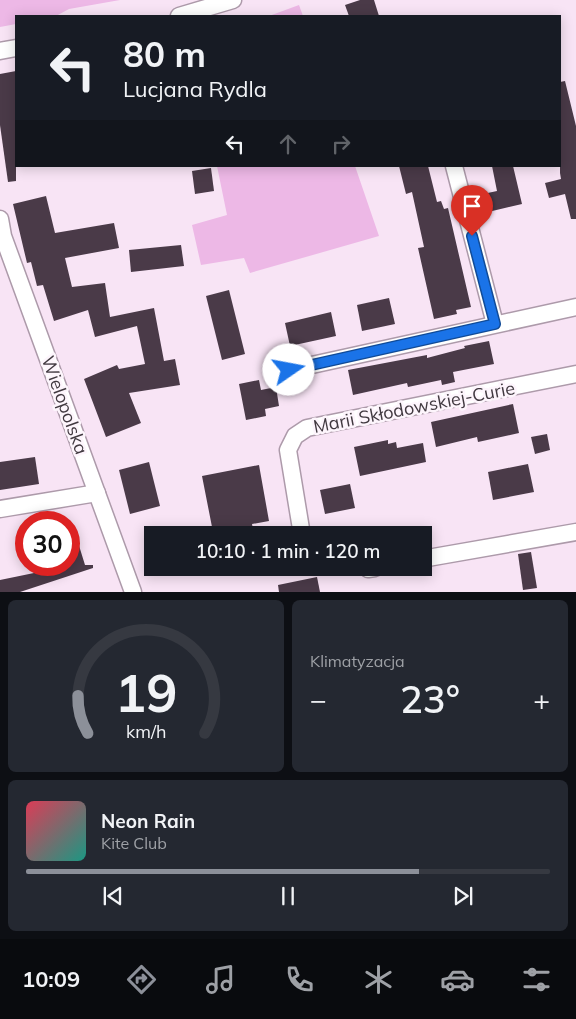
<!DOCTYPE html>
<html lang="pl">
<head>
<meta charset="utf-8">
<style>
	:root { --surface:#171b24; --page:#242831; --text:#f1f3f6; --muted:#9ea1a6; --line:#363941; --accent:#8c9099 }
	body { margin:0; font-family:Mulish,sans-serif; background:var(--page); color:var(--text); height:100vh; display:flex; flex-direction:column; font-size:19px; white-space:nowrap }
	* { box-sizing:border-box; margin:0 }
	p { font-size:16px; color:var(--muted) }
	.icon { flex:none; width:28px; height:28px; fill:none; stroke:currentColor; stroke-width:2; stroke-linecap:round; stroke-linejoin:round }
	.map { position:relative; height:592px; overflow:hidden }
	.sheet { display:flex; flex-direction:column; gap:8px; padding:8px; background:#0d0f14; flex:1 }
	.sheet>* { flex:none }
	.hud { position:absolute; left:15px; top:15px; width:546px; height:152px; border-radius:0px; box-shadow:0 2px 12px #0003; background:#171b24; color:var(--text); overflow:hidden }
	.speed { position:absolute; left:15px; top:511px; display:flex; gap:10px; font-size:25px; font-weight:700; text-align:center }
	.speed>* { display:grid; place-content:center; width:65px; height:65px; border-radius:50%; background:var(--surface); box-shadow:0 2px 12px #0003; line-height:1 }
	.speed .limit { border:8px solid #d22; background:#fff; color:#111 }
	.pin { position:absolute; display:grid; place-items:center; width:42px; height:42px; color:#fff; margin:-51px -21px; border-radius:50% 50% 50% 0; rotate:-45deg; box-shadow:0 0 5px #0007 }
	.pin .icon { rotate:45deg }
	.me { position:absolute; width:55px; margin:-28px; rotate:78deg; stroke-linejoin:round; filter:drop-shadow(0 0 4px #0008) }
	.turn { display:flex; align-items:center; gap:18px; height:105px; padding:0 25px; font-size:22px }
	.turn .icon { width:65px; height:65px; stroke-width:2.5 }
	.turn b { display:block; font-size:35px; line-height:42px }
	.lanes { display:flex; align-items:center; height:48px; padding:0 25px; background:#0003; justify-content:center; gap:25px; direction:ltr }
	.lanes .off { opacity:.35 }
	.big { font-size:38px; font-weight:600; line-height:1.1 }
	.sheet .tile { flex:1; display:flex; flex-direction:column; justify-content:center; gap:8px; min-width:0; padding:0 18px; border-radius:8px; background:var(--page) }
	.sheet .dial { align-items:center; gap:0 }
	.dial svg { height:130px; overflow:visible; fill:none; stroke:var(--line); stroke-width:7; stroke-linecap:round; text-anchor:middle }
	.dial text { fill:var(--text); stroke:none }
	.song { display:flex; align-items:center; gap:15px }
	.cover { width:60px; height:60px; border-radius:8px; background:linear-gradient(135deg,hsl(350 70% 55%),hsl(170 70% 35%)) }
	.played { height:5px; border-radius:2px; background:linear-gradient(90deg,var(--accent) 75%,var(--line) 75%) }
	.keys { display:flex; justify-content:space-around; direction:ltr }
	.heat { display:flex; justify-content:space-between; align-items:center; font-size:28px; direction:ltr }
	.sheet .tiles { flex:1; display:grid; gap:8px; grid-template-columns:1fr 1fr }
	.tile:last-child { grid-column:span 2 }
	.trip { position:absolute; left:144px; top:526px; width:288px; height:50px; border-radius:0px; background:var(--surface); box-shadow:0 2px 12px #0003; font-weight:600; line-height:50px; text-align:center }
	.tabs { display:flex; height:80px; justify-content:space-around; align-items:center; background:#090b0e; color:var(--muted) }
	.tabs .icon { width:35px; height:35px }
	.tabs .on { color:var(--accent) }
	.tabs b { font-size:22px; color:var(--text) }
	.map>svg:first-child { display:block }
	.green { fill:#edb8e6 }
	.building { fill:#4a3a48 }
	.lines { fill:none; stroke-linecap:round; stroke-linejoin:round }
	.minor-casing { stroke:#ad9aaa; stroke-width:19 }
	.minor { stroke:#fff; stroke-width:16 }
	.route-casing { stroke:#114b97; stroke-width:12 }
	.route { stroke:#1a73e8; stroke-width:9 }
	.labels { text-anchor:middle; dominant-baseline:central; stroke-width:5; stroke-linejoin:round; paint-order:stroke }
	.street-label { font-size:18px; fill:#413940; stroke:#fdf5fc }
</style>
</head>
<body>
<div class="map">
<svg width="576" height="592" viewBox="0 0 576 592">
	<rect width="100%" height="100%" fill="#f8e4f5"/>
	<!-- green -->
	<g class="green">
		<path d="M0,0H120L69,9L56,16H16V24L0,27Z"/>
		<path d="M299,5L303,16H269Z"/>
		<path d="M217,166H355L379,236L250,273L244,258L201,265L192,225L227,215Z"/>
	</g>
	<!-- building -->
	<g class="building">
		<path d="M360,0H374L379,16H349L345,5Z"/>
		<path d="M16,71V181L8,182L0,125V74Z"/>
		<path d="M565,81L576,126V219H571L565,194L549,198L545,183L561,179L560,173V82Z"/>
		<path d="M399,166H428L437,202L441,201L444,209L448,208L471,307L456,310L457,314L434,319L418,248L424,247L412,192L406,194Z"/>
		<path d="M492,166H513L522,204L488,212L483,194L497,191Z"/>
		<path d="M211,168L214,191L195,194L192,171Z"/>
		<path d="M46,196L55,233L114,223L119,248L65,258L72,287L105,283L110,317L154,308L164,361L175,359L180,385L129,393L141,423L106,437L84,379L117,365L119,369L145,364L137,326L95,337L88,310L54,321L43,285L37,286L31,262L27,263L13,204Z"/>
		<path d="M181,245L184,266L131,272L129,250Z"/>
		<path d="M229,290L245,354L222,360L206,296Z"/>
		<path d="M389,298L395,324L362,331L357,305Z"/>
		<path d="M331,312L336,336L290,346L285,323Z"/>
		<path d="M489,341L494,364L453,372L455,382L442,385L441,380L408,387L407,383L353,395L348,370L427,355V358L465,348L464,346Z"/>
		<path d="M259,380L261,390L276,387L279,406L265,409L266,416L246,420L239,384Z"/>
		<path d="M513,404L519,433L478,442L477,437L436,447L431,422Z"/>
		<path d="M547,434L550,450L535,454L531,437Z"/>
		<path d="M388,440V444L396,442L397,448L423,443L426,462L360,476L354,447Z"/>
		<path d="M35,457L39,484L0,490V462Z"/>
		<path d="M149,462L160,506L130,514L119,470Z"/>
		<path d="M528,464L534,492L493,500L488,472Z"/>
		<path d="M259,465L269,521L252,524L254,535H232L231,528L213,532L202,476Z"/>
		<path d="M350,484L355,508L325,514L320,490Z"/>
		<path d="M69,523H72L85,565H93V568L20,592H0V580L34,573L32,565H69Z"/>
		<path d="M531,552L537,588L523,590L518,554Z"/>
		<path d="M317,577L320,592H279L278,585Z"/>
	</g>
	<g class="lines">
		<defs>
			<g id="minor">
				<path d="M179,16L233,0"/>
				<path d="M0,51L16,48"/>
				<path d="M454,166L495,324"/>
				<path d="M0,219L3,236L133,592"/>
				<path d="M289,370L576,307"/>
				<path d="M0,509L97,493"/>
				<path d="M302,535L288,450L295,436L307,428L576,374"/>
				<path d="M422,559L576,532"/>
				<path d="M368,569L375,568"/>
			</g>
		</defs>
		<!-- minor casing -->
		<use href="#minor" class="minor-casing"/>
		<!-- minor -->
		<use href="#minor" class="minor"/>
	</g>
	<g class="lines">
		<defs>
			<path id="route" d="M289,370L495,324L472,236"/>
		</defs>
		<!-- route casing -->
		<use href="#route" class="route-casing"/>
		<!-- route -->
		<use href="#route" class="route"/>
	</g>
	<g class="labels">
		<!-- street labels -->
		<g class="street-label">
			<text transform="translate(65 405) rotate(70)">Wielopolska</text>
			<text transform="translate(414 407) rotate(-11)">Marii Skłodowskiej-Curie</text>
		</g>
	</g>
</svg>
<div class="speed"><div class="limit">30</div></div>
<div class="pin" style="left:472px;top:236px;background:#d93025"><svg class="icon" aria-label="arrive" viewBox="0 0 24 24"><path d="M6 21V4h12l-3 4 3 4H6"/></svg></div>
<svg class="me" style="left:289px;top:370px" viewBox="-20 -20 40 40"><circle r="19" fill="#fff"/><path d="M0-13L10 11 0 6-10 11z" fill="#1a73e8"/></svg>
<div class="trip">10:10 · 1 min · 120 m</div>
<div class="hud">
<div class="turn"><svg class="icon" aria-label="left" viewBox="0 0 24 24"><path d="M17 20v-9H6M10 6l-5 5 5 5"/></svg><div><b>80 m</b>Lucjana Rydla</div></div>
<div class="lanes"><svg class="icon" aria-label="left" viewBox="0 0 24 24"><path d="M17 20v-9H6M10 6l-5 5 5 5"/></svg><svg class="icon off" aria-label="ahead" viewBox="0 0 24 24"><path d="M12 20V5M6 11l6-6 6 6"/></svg><svg class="icon off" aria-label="right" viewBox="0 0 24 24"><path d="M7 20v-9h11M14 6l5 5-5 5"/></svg></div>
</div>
</div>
<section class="sheet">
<div class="tiles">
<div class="tile dial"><svg viewBox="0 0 100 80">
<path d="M14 69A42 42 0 1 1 86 69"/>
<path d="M14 69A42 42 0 0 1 8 46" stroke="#8c9099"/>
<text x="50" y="56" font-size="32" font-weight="700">19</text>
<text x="50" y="72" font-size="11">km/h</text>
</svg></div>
<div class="tile"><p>Klimatyzacja</p>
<div class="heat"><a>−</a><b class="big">23°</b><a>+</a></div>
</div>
<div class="tile">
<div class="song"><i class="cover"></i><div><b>Neon Rain</b><p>Kite Club</p></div></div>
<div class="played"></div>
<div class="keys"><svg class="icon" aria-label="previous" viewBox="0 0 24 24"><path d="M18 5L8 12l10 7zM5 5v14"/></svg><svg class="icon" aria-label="pause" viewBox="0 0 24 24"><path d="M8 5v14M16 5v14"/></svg><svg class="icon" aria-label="next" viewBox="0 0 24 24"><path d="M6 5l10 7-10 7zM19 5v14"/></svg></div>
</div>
</div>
</section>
<nav class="tabs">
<b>10:09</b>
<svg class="icon on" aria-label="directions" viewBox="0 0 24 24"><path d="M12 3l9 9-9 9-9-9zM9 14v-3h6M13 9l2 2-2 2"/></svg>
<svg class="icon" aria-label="music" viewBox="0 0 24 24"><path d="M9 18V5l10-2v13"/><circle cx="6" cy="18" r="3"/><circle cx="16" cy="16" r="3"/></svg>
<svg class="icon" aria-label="phone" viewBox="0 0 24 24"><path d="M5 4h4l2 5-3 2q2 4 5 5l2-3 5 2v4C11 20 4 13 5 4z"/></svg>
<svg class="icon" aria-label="climate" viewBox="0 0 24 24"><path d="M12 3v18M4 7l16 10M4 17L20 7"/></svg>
<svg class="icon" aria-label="car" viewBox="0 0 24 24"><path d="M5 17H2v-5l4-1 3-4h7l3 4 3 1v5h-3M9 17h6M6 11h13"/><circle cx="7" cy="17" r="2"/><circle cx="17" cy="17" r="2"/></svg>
<svg class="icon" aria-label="filters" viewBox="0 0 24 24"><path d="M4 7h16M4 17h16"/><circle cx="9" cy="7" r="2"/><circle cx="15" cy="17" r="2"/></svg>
</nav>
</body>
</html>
